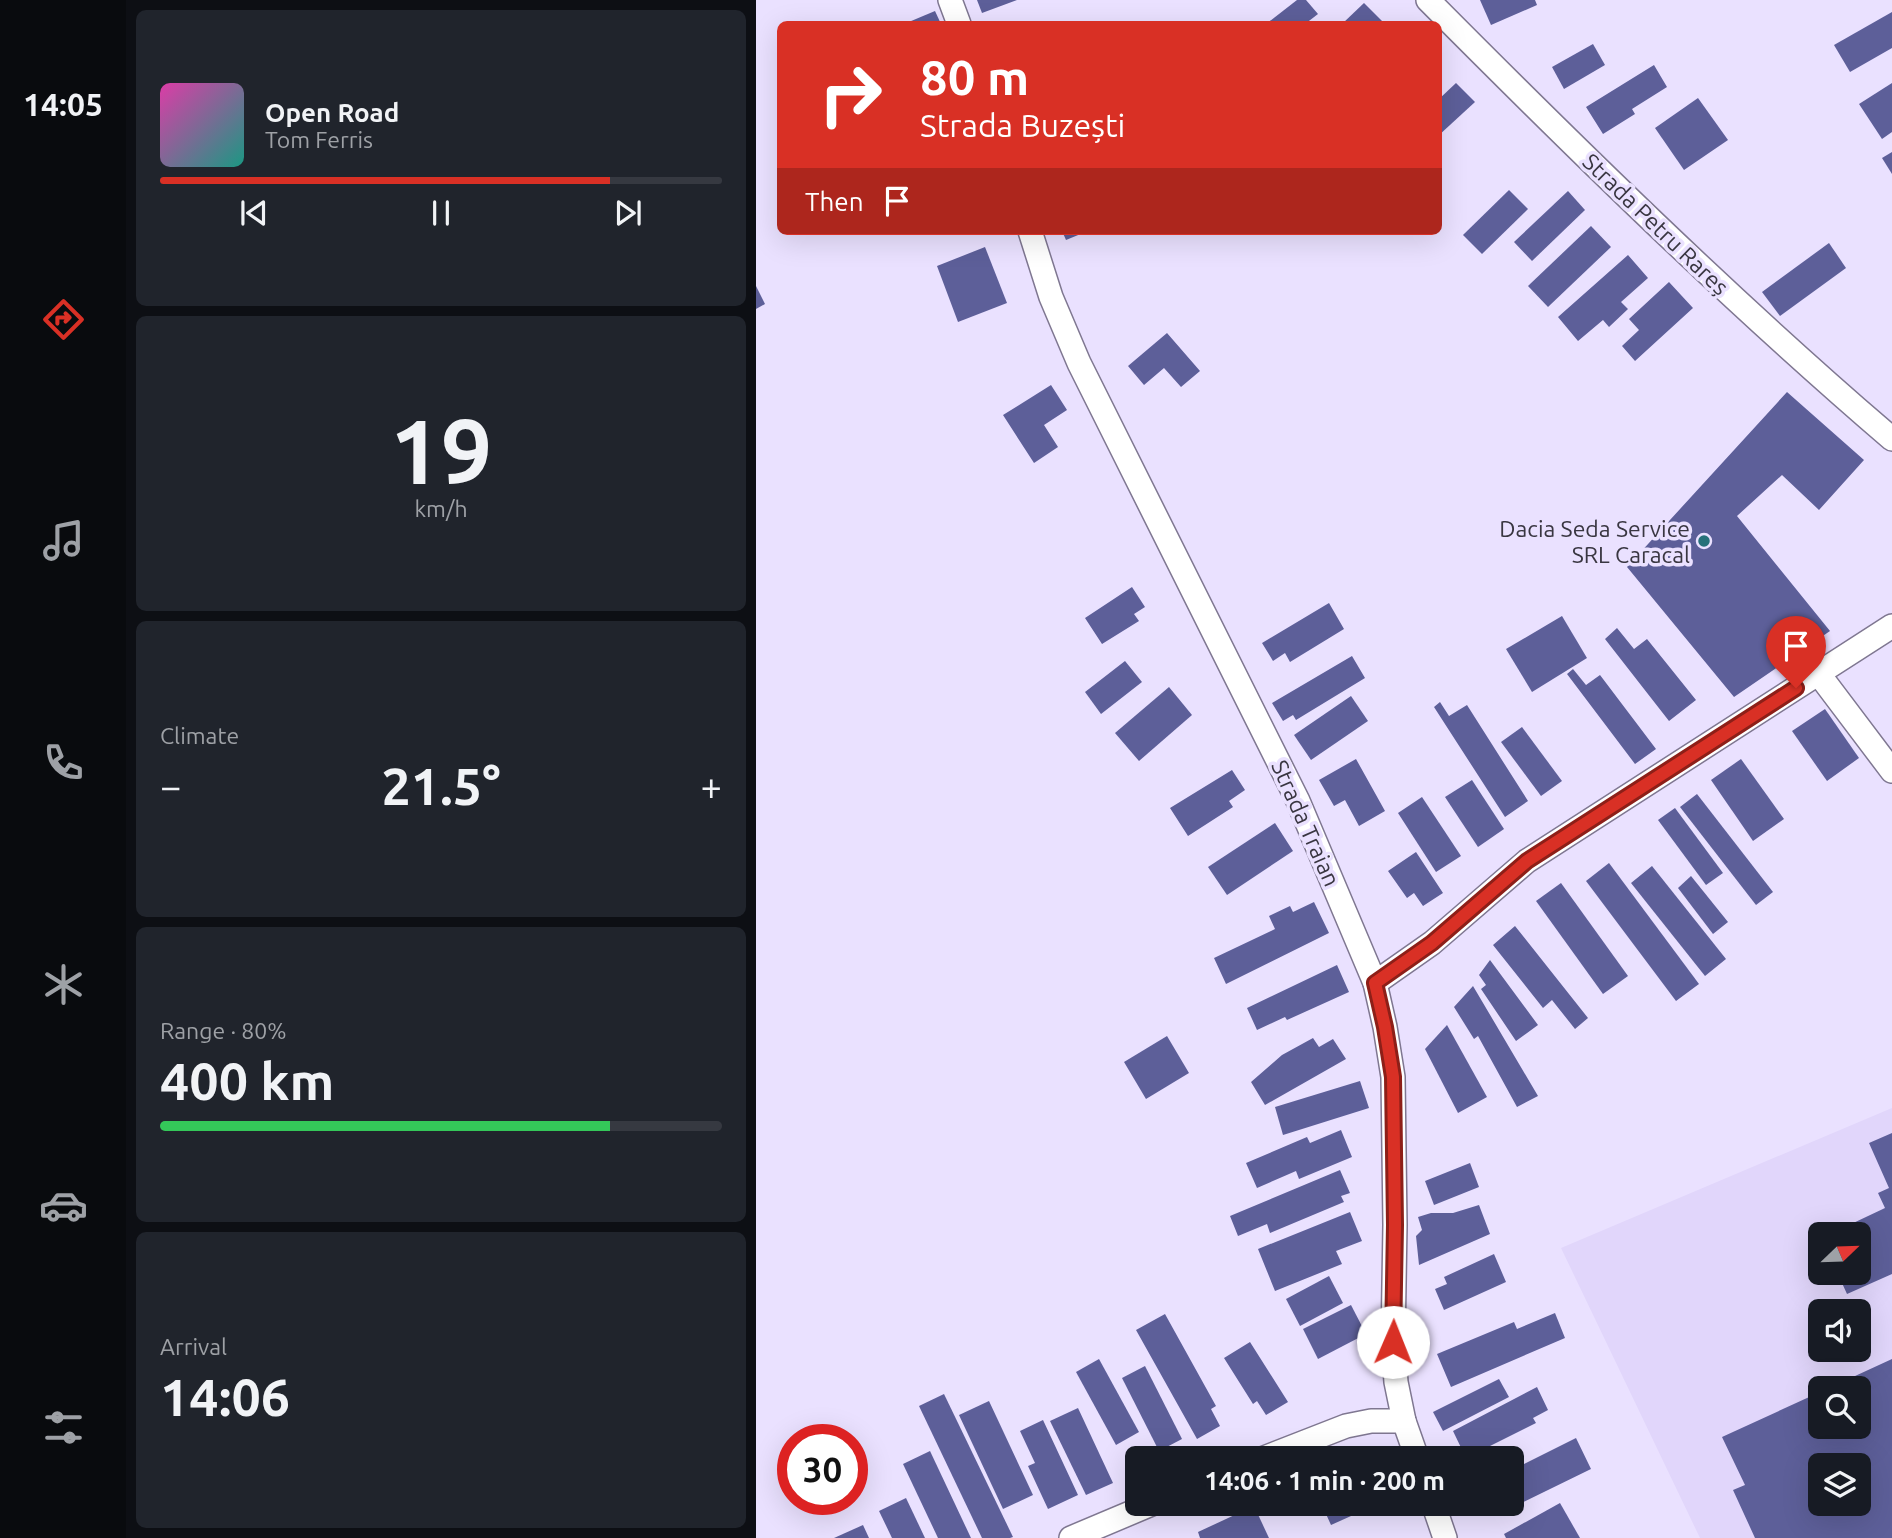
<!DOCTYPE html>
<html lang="en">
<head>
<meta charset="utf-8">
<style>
	:root { --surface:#171b24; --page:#20242c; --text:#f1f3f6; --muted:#9ea1a6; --line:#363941; --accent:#d93025 }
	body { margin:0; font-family:Ubuntu,sans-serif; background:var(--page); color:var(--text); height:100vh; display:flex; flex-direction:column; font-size:26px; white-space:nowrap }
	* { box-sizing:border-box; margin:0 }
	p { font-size:23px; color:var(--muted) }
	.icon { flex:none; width:38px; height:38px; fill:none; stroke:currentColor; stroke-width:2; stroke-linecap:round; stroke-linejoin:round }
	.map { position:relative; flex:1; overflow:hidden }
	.side { display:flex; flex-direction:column; gap:10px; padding:10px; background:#0d0f14; width:630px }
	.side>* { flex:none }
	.banner { position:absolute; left:21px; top:21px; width:665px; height:214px; border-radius:10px; box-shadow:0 7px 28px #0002; background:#d93025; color:#fff; overflow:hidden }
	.needle { width:46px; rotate:67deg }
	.controls { position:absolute; left:1052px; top:1222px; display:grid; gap:14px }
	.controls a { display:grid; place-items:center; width:63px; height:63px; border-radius:10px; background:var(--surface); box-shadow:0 7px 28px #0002; font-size:35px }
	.speed { position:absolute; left:21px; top:1424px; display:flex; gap:14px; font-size:35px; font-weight:700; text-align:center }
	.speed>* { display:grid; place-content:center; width:91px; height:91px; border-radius:50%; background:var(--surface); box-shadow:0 7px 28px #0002; line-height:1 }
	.speed .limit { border:10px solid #d22; background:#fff; color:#111 }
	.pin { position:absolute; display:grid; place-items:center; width:60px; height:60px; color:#fff; margin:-72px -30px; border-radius:50% 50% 50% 0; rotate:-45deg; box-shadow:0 0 7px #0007 }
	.pin .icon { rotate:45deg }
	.me { position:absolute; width:77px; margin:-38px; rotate:1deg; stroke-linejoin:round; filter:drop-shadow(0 0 5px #0008) }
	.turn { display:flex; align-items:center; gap:24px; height:147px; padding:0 28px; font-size:32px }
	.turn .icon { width:91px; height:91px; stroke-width:2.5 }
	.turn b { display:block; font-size:49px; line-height:60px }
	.then { display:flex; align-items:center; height:66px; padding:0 28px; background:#0003; gap:14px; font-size:26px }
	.big { font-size:52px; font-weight:700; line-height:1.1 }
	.side .card { flex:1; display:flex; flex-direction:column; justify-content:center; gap:10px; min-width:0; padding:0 24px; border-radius:10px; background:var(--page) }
	.side .dial { align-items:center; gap:0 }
	.dial b { font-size:91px; line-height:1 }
	.song { display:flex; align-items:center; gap:21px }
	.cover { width:84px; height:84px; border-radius:10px; background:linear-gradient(135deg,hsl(320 70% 55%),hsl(170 70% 35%)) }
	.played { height:7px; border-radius:4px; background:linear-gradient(90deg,var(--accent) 80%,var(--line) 80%) }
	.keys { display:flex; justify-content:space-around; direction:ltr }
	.heat { display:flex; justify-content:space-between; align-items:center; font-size:38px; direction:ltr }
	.charge { height:10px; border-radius:5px; background:linear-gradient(90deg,#34c759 80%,var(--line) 0) }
	.trip { position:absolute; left:369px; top:1446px; width:399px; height:70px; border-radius:10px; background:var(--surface); box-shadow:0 7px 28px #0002; font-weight:700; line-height:70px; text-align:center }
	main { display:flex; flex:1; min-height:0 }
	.menu { display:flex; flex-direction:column; width:126px; justify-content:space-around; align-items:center; background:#090b0e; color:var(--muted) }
	.menu .icon { width:49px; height:49px }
	.menu .on { color:var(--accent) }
	.menu b { font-size:32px; color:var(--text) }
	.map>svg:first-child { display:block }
	.built { fill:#e1d6fb; fill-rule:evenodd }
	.building { fill:#5d5f99; fill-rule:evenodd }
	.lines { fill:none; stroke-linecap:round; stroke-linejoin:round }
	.street-casing { stroke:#7f7791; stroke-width:26 }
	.street { stroke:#fff; stroke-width:23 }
	.route-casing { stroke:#8d1f18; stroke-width:18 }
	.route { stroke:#d93025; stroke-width:12 }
	.poi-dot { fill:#27717a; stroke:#eae1ff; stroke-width:2.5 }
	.labels { text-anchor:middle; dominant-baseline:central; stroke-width:7; stroke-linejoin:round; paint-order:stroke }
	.street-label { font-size:23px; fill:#393641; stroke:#eae1ff }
	.poi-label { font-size:23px; fill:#393641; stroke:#eae1ff; text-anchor:end }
</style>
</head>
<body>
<main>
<nav class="menu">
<b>14:05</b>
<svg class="icon on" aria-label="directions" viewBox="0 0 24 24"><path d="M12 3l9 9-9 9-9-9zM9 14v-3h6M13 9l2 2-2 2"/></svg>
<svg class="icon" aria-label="music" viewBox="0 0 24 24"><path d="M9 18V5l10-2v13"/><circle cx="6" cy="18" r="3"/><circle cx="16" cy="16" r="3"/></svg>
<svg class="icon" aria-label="phone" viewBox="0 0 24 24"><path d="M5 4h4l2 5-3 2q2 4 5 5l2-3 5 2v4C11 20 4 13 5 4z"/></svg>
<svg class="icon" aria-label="climate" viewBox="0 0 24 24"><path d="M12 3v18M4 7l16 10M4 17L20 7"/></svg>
<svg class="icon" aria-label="car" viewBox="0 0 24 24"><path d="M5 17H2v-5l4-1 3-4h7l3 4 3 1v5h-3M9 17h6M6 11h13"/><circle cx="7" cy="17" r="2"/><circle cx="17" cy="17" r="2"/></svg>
<svg class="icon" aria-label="filters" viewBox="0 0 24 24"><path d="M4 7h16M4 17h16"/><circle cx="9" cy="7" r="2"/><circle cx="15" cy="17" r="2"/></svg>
</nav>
<section class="side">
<div class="card">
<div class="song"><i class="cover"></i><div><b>Open Road</b><p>Tom Ferris</p></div></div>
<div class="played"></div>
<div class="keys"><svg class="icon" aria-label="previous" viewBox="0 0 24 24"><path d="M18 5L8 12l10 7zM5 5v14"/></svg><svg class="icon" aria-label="pause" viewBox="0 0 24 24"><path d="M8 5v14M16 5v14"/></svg><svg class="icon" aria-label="next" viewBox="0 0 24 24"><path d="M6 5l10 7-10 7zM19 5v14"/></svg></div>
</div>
<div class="card dial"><b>19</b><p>km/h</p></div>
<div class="card"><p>Climate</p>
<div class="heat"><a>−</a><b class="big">21.5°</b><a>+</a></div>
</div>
<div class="card"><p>Range · 80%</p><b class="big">400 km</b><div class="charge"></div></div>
<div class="card"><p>Arrival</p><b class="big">14:06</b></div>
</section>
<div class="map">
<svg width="1136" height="1538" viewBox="0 0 1136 1538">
	<rect width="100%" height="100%" fill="#eae1ff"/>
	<!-- built -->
	<path class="built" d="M1136,1108V1538H944L805,1248ZM1064,1234H1102V1272H1064ZM1064,1311H1102V1349H1064ZM1064,1388H1102V1426H1064ZM1064,1465H1102V1503H1064Z"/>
	<!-- building -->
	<g class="building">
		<path d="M221,0H261L226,13Z"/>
		<path d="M541,0H550L562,14L549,24H510Z"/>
		<path d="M724,0H779L781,5L735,25Z"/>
		<path d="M608,3L629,24H586Z"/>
		<path d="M179,11L185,24H148Z"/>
		<path d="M1136,12V48L1094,72L1078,45Z"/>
		<path d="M837,44L849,65L808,89L796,67Z"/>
		<path d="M898,65L911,87L876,109L879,114L847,134L830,107Z"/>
		<path d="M700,83L719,102L682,136V100Z"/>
		<path d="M1136,83V132L1126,139L1103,104Z"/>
		<path d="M942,98L972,140L928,170L899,128Z"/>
		<path d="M1136,152V174L1126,158Z"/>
		<path d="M753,190L772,209L726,254L707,235Z"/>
		<path d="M812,191L829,210L776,261L758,242Z"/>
		<path d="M835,226L855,247L792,307L772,286Z"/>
		<path d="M306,231H332L310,240Z"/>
		<path d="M1073,243L1090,268L1024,316L1006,292Z"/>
		<path d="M229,247L251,303L202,322L181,266Z"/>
		<path d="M872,255L892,278L865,302L872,309L853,327L847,320L822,341L802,317Z"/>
		<path d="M913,282L937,308L879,361L866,346L883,330L873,319Z"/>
		<path d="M0,286L9,304L0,309Z"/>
		<path d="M411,333L444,371L425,387L408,368L388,385L372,366Z"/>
		<path d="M295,385L311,410L288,425L302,447L278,463L247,415Z"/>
		<path d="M1031,392L1108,460L1063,510L1026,475L981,516L1074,631L978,697L871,567Z"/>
		<path d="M376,587L389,607L378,614L383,621L346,644L329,618Z"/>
		<path d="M573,603L588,629L534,662L529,653L517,661L506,643Z"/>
		<path d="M806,616L831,658L776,692L750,649Z"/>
		<path d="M861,628L878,649L891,639L940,700L913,721L849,639Z"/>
		<path d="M596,656L609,678L540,720L537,715L527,721L516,703Z"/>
		<path d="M369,661L386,682L345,714L329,692Z"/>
		<path d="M817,669L830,685L844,675L900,749L879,764L811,674Z"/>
		<path d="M413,687L436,715L383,761L359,733Z"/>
		<path d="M595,696L612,721L555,760L538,735Z"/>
		<path d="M684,702L693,716L711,705L772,801L749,817L678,707Z"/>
		<path d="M1069,709L1103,758L1071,781L1036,731Z"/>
		<path d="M766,727L806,781L785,796L745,742Z"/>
		<path d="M600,759L629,811L603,826L589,800L578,806L563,780Z"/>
		<path d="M985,759L1028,819L997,841L955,780Z"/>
		<path d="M476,770L489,790L473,801L477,807L432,836L414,808Z"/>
		<path d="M716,780L748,829L722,847L689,797Z"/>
		<path d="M941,794L1017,892L1000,905L924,807Z"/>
		<path d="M666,797L705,856L680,872L642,813Z"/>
		<path d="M919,808L967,873L950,885L902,820Z"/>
		<path d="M519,823L537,851L471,895L452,867Z"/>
		<path d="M660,852L687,893L667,906L658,893L651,898L632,871Z"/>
		<path d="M853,863L943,984L920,1001L830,881Z"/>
		<path d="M896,866L970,959L949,976L875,883Z"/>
		<path d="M935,876L972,922L957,934L922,888Z"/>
		<path d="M805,883L872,976L847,994L780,901Z"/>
		<path d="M558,902L573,933L470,984L458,958L519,929L513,916L534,906L537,912Z"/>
		<path d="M759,926L832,1018L819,1029L796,1000L787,1008L737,945Z"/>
		<path d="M734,960L782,1025L760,1041L725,989L730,985L723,975Z"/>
		<path d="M581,965L593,992L531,1020L529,1017L501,1030L491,1008Z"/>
		<path d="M717,986L782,1096L761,1107L722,1036L718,1039L698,1007Z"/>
		<path d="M691,1025L731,1097L702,1113L669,1049Z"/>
		<path d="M411,1036L433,1073L390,1099L368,1062Z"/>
		<path d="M557,1038L563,1047L577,1039L590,1059L509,1105L495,1082L526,1055Z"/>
		<path d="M604,1081L613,1108L527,1135L519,1107Z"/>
		<path d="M585,1130L596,1157L543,1179L540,1171L501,1188L490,1163L551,1137L554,1143Z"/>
		<path d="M1136,1133V1274L1091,1294L1081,1272H1102V1234H1074L1129,1208L1122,1193L1133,1188L1113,1143Z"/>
		<path d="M714,1163L723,1187L678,1205L669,1181Z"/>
		<path d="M584,1170L594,1193L585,1196L588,1202L514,1233L511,1224L482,1236L474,1216Z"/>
		<path d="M723,1205L734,1234L663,1265L660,1236L666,1230L662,1217L675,1213H697Z"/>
		<path d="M594,1212L606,1241L580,1251L586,1264L519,1291L502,1249Z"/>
		<path d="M738,1254L750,1282L688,1310L679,1289L691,1284L688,1277Z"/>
		<path d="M573,1276L587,1303L544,1326L530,1299Z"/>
		<path d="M595,1305L610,1334L562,1359L547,1329Z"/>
		<path d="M799,1313L809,1338L695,1387L681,1354L758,1322L761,1329Z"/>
		<path d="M409,1314L460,1406L455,1409L464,1426L441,1439L380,1330Z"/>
		<path d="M494,1342L532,1402L510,1415L501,1401L497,1404L468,1358Z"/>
		<path d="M343,1359L383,1432L360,1445L320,1372Z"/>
		<path d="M1136,1359V1538H999L977,1490L989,1485L966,1437L1062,1393L1064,1398V1426H1102V1388H1073ZM1064,1465H1102V1503H1064Z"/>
		<path d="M389,1366L426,1439L403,1451L366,1378Z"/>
		<path d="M743,1379L753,1397L687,1431L677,1412Z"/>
		<path d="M781,1387L792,1410L777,1418L780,1423L710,1458L697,1431Z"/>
		<path d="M188,1394L257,1537L254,1538H226L163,1406Z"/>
		<path d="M233,1401L277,1495L247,1509L203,1415Z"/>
		<path d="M322,1408L357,1483L330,1495L294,1421Z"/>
		<path d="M287,1420L322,1495L292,1509L272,1466L279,1463L264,1431Z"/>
		<path d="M820,1438L835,1469L741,1515L736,1503H756V1470Z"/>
		<path d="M174,1451L215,1538H182L147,1464Z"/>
		<path d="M150,1498L169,1538H136L123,1511Z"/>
		<path d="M565,1503H624L575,1525Z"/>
		<path d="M804,1503L824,1538H750L748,1534Z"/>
		<path d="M498,1506L513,1538H444L442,1532Z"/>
		<path d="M107,1525L113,1538H78Z"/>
	</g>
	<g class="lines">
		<defs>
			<g id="street">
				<path d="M194,0L203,24"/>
				<path d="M672,0C822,151 974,300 1136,439"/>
				<path d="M274,231L295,297L323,363L542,801L619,983L629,1027L637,1077L639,1225L637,1342L640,1382L648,1421L661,1458"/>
				<path d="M1062,673L1136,771"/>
				<path d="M619,983L676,943L771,861L1136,626"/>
				<path d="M508,1458L590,1426L615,1421H648"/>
				<path d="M677,1503L689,1538"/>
				<path d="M315,1538L398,1503"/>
			</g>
		</defs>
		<!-- street casing -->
		<use href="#street" class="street-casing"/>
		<!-- street -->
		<use href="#street" class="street"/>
	</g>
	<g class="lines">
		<defs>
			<path id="route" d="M637,1342L639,1225L637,1077L629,1027L619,983L676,943L771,861L1040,688"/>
		</defs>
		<!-- route casing -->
		<use href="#route" class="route-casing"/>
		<!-- route -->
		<use href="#route" class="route"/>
	</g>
	<!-- markers -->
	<circle class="poi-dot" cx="948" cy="541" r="7"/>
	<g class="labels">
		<!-- street labels -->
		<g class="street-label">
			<text transform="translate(900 224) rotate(44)">Strada Petru Rareș</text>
			<text transform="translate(550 823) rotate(66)">Strada Traian</text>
		</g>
		<!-- poi labels -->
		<g class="poi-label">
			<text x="934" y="528">Dacia Seda Service<tspan x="934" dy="26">SRL Caracal</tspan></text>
		</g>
	</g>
</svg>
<div class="controls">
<a><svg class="needle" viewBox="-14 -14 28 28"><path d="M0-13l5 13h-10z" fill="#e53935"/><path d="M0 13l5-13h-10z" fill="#9ea1a6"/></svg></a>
<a><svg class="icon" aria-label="sound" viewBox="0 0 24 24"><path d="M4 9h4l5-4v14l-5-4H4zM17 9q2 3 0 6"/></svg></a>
<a><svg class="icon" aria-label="search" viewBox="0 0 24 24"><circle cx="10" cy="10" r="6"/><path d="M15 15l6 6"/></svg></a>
<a><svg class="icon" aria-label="layers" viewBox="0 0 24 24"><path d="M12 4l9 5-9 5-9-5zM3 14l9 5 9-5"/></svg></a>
</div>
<div class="speed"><div class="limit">30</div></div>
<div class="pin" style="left:1040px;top:688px;background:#d93025"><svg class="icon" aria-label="arrive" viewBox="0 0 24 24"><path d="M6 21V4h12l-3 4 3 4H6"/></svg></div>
<svg class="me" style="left:637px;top:1342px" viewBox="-20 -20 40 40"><circle r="19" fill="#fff"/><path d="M0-13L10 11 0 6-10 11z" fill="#d93025"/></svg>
<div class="trip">14:06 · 1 min · 200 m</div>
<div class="banner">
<div class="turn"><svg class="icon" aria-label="right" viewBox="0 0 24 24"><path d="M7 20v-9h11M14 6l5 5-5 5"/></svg><div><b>80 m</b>Strada Buzești</div></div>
<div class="then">Then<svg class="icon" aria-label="arrive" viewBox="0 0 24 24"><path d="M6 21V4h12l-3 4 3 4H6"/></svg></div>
</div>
</div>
</main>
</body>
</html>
